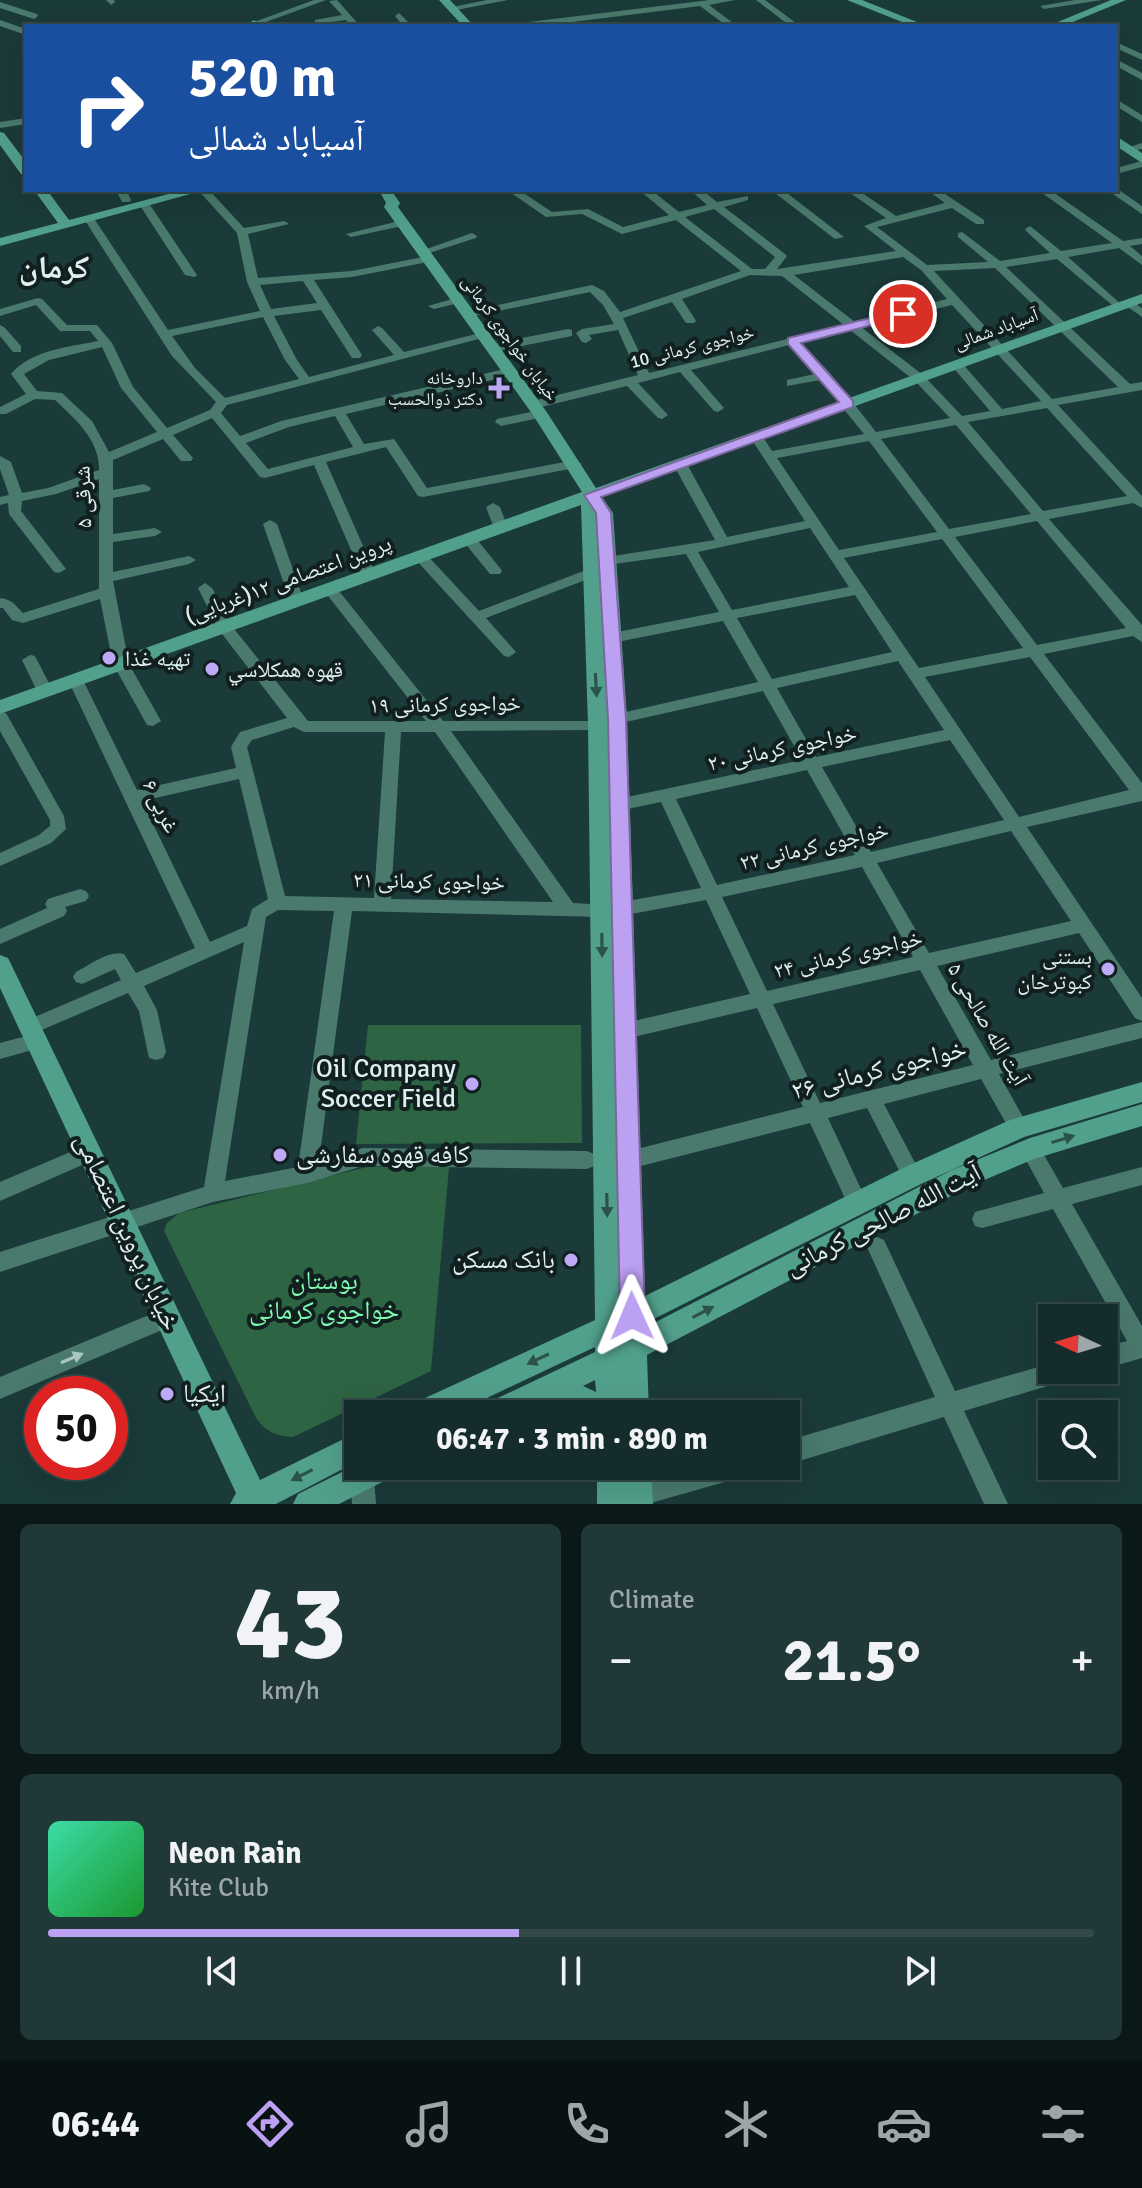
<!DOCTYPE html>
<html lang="en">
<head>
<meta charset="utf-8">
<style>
	:root { --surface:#142c2c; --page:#213838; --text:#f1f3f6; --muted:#9da7a9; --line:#334848; --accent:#bca0f2 }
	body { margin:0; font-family:Signika,"Noto Naskh Arabic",sans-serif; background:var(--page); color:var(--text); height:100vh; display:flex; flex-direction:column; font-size:30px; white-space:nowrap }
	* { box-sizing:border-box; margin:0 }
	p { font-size:26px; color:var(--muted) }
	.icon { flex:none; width:44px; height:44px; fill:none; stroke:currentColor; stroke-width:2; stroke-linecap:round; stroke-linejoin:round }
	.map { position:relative; height:1504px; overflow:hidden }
	.sheet { display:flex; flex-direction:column; gap:20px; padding:20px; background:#0b1818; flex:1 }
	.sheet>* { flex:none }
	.banner { position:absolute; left:24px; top:24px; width:1094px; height:168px; border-radius:0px; box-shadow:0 8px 32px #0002,0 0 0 2px var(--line); background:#1a4fa0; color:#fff; overflow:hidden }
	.needle { width:52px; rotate:274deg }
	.tools { position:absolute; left:1038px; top:1304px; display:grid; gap:16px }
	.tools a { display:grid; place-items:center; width:80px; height:80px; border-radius:0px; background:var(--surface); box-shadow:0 8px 32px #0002,0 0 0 2px var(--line); font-size:40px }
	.speed { position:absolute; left:24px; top:1376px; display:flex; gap:16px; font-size:40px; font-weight:700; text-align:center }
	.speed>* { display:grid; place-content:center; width:104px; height:104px; border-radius:50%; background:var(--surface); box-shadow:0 8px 32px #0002,0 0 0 2px var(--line); line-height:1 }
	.speed .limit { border:12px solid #d22; background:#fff; color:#111 }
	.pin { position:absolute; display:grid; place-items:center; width:68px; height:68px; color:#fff; margin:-34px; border:4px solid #fff; border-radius:50%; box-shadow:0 2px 8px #0007 }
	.me { position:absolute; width:88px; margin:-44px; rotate:359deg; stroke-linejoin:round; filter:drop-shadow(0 0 6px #0008) }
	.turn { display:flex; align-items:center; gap:28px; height:168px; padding:0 32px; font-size:36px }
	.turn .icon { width:104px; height:104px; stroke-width:2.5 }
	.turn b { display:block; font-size:56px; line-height:68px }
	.big { font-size:60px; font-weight:700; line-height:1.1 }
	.sheet .tile { flex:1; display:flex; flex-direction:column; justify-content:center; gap:12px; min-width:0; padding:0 28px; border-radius:12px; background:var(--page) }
	.sheet .dial { align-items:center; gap:0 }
	.dial b { font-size:104px; line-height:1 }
	.song { display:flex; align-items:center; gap:24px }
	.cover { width:96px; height:96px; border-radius:12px; background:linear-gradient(135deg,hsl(160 70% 55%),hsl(130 70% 35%)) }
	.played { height:8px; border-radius:4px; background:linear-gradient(90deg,var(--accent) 45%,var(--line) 45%) }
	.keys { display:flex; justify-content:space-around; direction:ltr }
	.heat { display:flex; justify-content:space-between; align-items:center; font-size:44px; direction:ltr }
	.sheet .tiles { flex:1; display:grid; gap:20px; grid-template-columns:1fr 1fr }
	.tile:last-child { grid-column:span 2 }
	.trip { position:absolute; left:344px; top:1400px; width:456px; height:80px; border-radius:0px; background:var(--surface); box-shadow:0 8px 32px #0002,0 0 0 2px var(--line); font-weight:700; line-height:80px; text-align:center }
	.tab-bar { display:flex; height:128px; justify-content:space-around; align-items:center; background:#081212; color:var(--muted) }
	.tab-bar .icon { width:56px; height:56px }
	.tab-bar .selected { color:var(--accent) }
	.tab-bar b { font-size:36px; color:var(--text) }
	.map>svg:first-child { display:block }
	.green { fill:#2d6443 }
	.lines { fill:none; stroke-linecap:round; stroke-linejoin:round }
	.street { fill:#4a7a6d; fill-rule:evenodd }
	.secondary { fill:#51a08c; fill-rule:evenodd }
	.oneway { fill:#2b534b }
	.oneway2 { fill:#aac6c2 }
	.route { fill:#bca0f2; stroke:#7a689d; stroke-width:2 }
	.poi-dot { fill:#bda9f5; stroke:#121f1f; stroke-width:3 }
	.labels { text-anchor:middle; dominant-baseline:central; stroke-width:8; stroke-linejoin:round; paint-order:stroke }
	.far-street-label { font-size:18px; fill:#deefef; stroke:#121f1f }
	.far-poi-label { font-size:18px; fill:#deefef; stroke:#121f1f; text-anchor:end }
	.street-label { font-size:22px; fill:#deefef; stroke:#121f1f }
	.poi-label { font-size:22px; fill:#deefef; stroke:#121f1f; text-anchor:start }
	.near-poi-label { font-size:26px; fill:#deefef; stroke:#121f1f; text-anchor:end }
	.near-street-label { font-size:26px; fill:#deefef; stroke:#121f1f }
	.near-park-label { font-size:26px; fill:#7efbb0; stroke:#121f1f }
	.far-town-label { font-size:32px; font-weight:bold; fill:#deefef; stroke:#121f1f }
</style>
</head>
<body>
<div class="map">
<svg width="1142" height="1504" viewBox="0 0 1142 1504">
	<rect width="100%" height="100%" fill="#1b3a3a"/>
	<!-- green -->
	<g class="green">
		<path d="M368,1025H581L582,1143L356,1144Z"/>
		<path d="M367,1167H449L431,1371L293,1437C277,1437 265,1431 256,1418L164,1231L167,1223L179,1213Z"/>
	</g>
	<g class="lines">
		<!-- street -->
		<g class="street">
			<path d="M106,0H114L115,2L111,5Z"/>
			<path d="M314,0H326L255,26H243Z"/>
			<path d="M337,0L360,26H351L346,20L315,24V20L342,15L329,1Z"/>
			<path d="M487,0H508L451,11L447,8Z"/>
			<path d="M710,0H735L709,5L737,26H727L700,6L541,26H516L520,23Z"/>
			<path d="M756,0H765L800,26H790Z"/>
			<path d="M1075,0H1102L1044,9L1040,6Z"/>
			<path d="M0,2L37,14L38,16L34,19L0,8Z"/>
			<path d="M399,13L412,26H403L395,16Z"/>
			<path d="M0,20L26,29V35L0,26Z"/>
			<path d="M1116,42L1142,54V60L1116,48Z"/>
			<path d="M1116,59L1142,73V80L1116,66Z"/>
			<path d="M1116,99L1142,115V122L1116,106Z"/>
			<path d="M26,118V124L0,128V122Z"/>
			<path d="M1142,143V149L1128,152L1123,149Z"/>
			<path d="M1142,161V167L1116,174V168Z"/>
			<path d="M1116,188L1142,206V214L1107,190Z"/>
			<path d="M116,190H126L131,200L130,202H122Z"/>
			<path d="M198,190H209L244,228L284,221L289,224L248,234L258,278L352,271L428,256L434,259L428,262L352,277L314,280L362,355L360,358H352L321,310L274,316L297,360L309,377L394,355L372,330L378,326L382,328L404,352L484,332L490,336L227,405L221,413L240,436L281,421L509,368L515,372L513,375L346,414L364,444L394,439L427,488L575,460L582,464L575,468L423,497L418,496L386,447L326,462L376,575L369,579L362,575L314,465L265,478L260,477L212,418L173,435L193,458L191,461H181L163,439L113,460V490L144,484L151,488L149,491L113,498V534L155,528L162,532L155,536L113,542V572L189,556L196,560L189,564L113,581L129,664L161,721L153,726L147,725L113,664L100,599L23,623L12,620L3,608H0V598C13,600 14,604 23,613L99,589V479L56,494L22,501L21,511L66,569L59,573L54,572L9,514L8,503L0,505V497L9,495L0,469V456L11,462L22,493L48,488L99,470C100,440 75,419 55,400L35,399L6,414H0V407L26,394L11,374C31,350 69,347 98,341L90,331H60L36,305L0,316V309L38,298L42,299L67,325H97L112,343L133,387L167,428L210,410L216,402L172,356L84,219L93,217L168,330L260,311L247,282L237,233ZM303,281L317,303L271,309L260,285ZM263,317L285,360L299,379L225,398L195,368L172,336ZM102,347L121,388L157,432L109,452L92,421L62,393L37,391L24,374L49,360ZM335,416L353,447L268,469L246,443L289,427Z"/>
			<path d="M507,190H519L552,212L588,209L623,227L669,215L639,190H651L679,212L707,205L690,190H702L717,202L748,196V200L724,207L785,254L787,256L777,269L896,251L864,226L886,218L846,190H858L896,216L945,203L927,190H939L984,220V224H976L952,208L877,227L927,265L988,262L958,237V233L962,232L1000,261L1050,253L1026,231L1025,229L1030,226L1061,251L1112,243L1038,190H1050L1123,241L1142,238V244L1130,246L1142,256V265L1119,248L1068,257L1122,305V309L1118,310L1057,259L1006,267L1130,384L1142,382V390L1058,405L1142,496V508L1133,503L1049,519L1142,625V642L1133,636L1044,654L1142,783V801L1027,827L1142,998V1021L1135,1018L1079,933L937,966L991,1060L1142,1022V1038L999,1074L1029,1128L1026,1134L1019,1137L1012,1134L981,1079L884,1104L922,1176L919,1182L912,1185L905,1182L867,1108L828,1118L867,1202L864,1209L857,1211L850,1209L810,1123L629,1169L622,1166L619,1160L622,1154L629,1151L803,1107L757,1008L625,1039L618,1037L616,1031L618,1025L625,1023L750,994L706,900L621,916L615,914L612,909L615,904L621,902L701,888L661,802L618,811L612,809L610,805L612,801L618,799L802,760L763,691L617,724L611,723L609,719L611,715L617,714L758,682L723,621L612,643L607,641L605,638L607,635L612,633L719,612L686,554L607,565L600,561L607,557L715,540L673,464L675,461H685L687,464L727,537L805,521L750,437L751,434H761L772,451L864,434L820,380L787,386V380L815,374L789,345L691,370L724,408L718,412L714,411L680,372L638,383L668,415L662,419L658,418L627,386L533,409L529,408V402L638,375L618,330L589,335L592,339L586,343L582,342L576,333L582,329L614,324L603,305L590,292L469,317L463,314L465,312L592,285L604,291L620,312L741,271L676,220L622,234L582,214L546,217ZM714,209L775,257L765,269H752L685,217ZM903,257L921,270L947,299L855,322L794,275ZM995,268L1118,387L1052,399L934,271ZM750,275L782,276L844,325L649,373L623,318L672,302L686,323H694L696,321L682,299ZM952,305L1041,401L1002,409L961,362L957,361L951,365L990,411L962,416L923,375L861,327ZM850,330L915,381L950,418L876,432L829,372L800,342ZM1047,408L1127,496L1043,511L968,422ZM956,425L1031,514L949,529L881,439ZM869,441L937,532L839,550L777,458ZM1037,521L1126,628L1037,645L955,537ZM810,528L849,587L732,610L698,552ZM942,539L1023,648L919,668L844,558ZM855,595L892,652L772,679L737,618ZM1030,657L1129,790L1019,817L925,677ZM898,661L944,730L816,757L777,688ZM950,740L1004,820L871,852L822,767ZM807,770L855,855L717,885L676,799ZM1011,831L1071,921L929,953L877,863ZM862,867L913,957L767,991L722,897ZM920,970L973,1065L820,1103L773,1004Z"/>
			<path d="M771,190H783L844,237L835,239Z"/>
			<path d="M144,201L148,202L197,275L195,277L185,275L139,204Z"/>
			<path d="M403,220L407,221V225L351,237L346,234Z"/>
			<path d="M472,233L477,236L476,238L423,255L418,252Z"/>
			<path d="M459,297L463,298V302L434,309L428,306Z"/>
			<path d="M1129,300L1142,308V317L1125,305V301Z"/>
			<path d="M0,325L4,327L21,346V352H13L0,336Z"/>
			<path d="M568,329L572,330V336L492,352L486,348L492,344Z"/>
			<path d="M540,410L544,411V417L501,426L495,422L497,419Z"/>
			<path d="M493,503L500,507L508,528L506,531L501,532L494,528L486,507Z"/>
			<path d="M270,520L277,524L304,601L302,604H292L290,601L263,524Z"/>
			<path d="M469,535L474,536L500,568L502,571L500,574H490L464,542L462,539Z"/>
			<path d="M421,553L426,554L479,611L586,570H596L598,573L596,576L486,618L516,652L509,657L504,656L416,560L414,557Z"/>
			<path d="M205,583L212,588L231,625L308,721H426L325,592L323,589L325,586H335L443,721H604L606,725L604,729L598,730L451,731L573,903L608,905L611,910L608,915L602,917L352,911L319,1161L363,1148L587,1151L594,1154L597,1160L594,1166L587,1169L363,1166L307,1183L213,1202L0,1272V1252L204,1187L244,942L144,986L157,1010L166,1052L163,1058L156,1060L149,1058L139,1011L128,993L30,1035H43L45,1041L43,1047L0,1059V1043L30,1035L23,1032L21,1027L23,1022L121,980L115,969L82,984L76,982L73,977L76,972C90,965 109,950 124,954L136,973L195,948L68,680L76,675L81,676L137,790L236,768L231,747L240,732L287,718L219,630L198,588ZM294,727L304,732H385L374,898L285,896L247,747L252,740ZM401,732H435L553,902L391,899ZM239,779L268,899L252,909L247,926L210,942L142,801ZM278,910L334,911L298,1167L225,1181L266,917Z"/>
			<path d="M30,655L35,656L53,691L50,695H40L37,691L22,660Z"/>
			<path d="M0,712L6,713L64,816L66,829L51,843L0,866V853L39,835L50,826V820L0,731Z"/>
			<path d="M80,889L86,891L89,896L86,901L65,907L67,911L64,916L0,944V929L47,908L45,904L48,899Z"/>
			<path d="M1030,1140L1037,1143L1063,1188L1142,1167V1185L1072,1204L1142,1326V1358L1104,1369V1347L1127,1341L1053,1209L982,1228L975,1226L972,1219L975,1212L1044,1193L1020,1149L1023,1143Z"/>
			<path d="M89,1144L96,1147L99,1153L96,1159L0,1201V1182Z"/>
			<path d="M877,1237L884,1240L955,1391L1052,1363V1370H1075L1072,1378L1064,1381L964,1411L1008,1504H984L944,1417L786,1465V1441L935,1397L867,1247L870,1240Z"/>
			<path d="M168,1307L176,1310L179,1317L176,1324L0,1399V1377Z"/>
			<path d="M358,1466L370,1468L374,1476L376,1504H352L350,1476L354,1468Z"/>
			<path d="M698,1466H751L747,1474L739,1478L647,1504L629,1503L625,1495L629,1487Z"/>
		</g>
		<!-- secondary -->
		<g class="secondary">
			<path d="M439,0H450L474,26H463Z"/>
			<path d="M847,0H862L927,26H912Z"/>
			<path d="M1111,0H1126L1063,26H1048Z"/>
			<path d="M254,20L262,26H251L249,23Z"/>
			<path d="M0,132L4,133L26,162V175L21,174L0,145Z"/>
			<path d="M1116,136L1142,153V163L1116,146Z"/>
			<path d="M34,190H47L69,220L184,190H205L0,246V238L58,223Z"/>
			<path d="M379,190H391L400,203L398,207L546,411L596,488L1142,294V303L602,497L613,513L627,719L645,1296L903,1168L1010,1120L1142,1082V1102L1024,1137L921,1184L646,1323V1327L952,1170L1030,1138L1142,1104V1126L1034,1159L970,1186L647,1355L649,1414H580L552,1401L526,1414H481L485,1404L595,1352V1347L453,1414H408L412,1404L595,1320L588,725L581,505L0,714V700L582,492L533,415L384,207L386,203ZM595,1380L596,1392L583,1386Z"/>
			<path d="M0,955L8,958L11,964L260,1480L358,1432V1461L276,1504H230L236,1493L0,988Z"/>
			<path d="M358,1464L398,1466L394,1476L339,1504H293L298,1494Z"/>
			<path d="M597,1466H651L653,1504H597Z"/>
		</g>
	</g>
	<!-- one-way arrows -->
	<defs><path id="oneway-solid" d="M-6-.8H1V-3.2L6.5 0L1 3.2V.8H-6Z" transform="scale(2)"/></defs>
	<g class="oneway">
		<use href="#oneway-solid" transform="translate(596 685) rotate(87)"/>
		<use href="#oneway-solid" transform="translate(602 945) rotate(89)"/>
		<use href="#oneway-solid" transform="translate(1063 1139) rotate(-17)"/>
		<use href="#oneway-solid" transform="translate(607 1205) rotate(89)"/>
		<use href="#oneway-solid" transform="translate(703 1312) rotate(-28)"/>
		<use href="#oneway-solid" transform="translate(538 1359) rotate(155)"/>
		<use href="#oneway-solid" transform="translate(302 1475) rotate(153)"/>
	</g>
	<use class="oneway2" href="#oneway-solid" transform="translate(72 1358) rotate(-23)"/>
	<!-- route -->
	<path class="route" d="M903,310L908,311V316L801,343L853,401V407L601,497L611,513L626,719L645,1316L641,1324L632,1328L624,1324L620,1316L608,719L596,513L584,495L839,402L788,344V338Z"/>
	<!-- markers -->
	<g class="poi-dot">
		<path d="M495 376h8v8h8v8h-8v8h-8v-8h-8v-8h8z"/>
		<circle cx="109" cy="658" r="8"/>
		<circle cx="212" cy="669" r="8"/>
		<circle cx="1108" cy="969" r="8"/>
		<circle cx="472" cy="1084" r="8"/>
		<circle cx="280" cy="1155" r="8"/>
		<circle cx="571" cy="1260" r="8"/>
		<circle cx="167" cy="1394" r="8"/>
	</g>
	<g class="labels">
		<!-- far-street labels -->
		<g class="far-street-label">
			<text transform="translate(996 329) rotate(-20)">آسیاباد شمالی</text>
			<text transform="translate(510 338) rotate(54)">خیابان خواجوی کرمانی</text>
			<text transform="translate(692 347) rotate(-14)">خواجوی کرمانی 10</text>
		</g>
		<!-- far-poi labels -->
		<g class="far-poi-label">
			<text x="483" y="378">داروخانه<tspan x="483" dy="21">دکتر ذوالحسب</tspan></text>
		</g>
		<!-- street labels -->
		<g class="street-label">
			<text transform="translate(83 497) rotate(-92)">شرقی ۵</text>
			<text transform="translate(288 579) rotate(-20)">پروین اعتصامی ۱۲(غربایی)</text>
			<text transform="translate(445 704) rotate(-1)">خواجوی کرمانی ۱۹</text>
			<text transform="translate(782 748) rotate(-12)">خواجوی کرمانی ۲۰</text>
			<text transform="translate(161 806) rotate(64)">غربی ۶</text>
			<text transform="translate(814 846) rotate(-13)">خواجوی کرمانی ۲۲</text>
			<text transform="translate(429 881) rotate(1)">خواجوی کرمانی ۲۱</text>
			<text transform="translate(848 954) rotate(-13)">خواجوی کرمانی ۲۴</text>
			<text transform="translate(988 1024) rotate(60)">آیت الله صالحی ۵</text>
		</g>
		<!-- poi labels -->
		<g class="poi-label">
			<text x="125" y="658">تهیه غذا</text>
			<text x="228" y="669">قهوه همكلاسي</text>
			<text x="1092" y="956" text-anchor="end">بستنی<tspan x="1092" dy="25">کبوترخان</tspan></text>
		</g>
		<!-- near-poi labels -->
		<g class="near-poi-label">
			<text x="456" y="1069">Oil Company<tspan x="456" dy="30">Soccer Field</tspan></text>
			<text x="296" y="1155" text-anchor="start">کافه قهوه سفارشی</text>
			<text x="555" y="1260">بانک مسکن</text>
			<text x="183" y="1394" text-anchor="start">ایکیا</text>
		</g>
		<!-- near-street labels -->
		<g class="near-street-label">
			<text transform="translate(879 1070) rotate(-14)">خواجوی کرمانی ۲۶</text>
			<text transform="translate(883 1220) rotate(-27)">آیت الله صالحی کرمانی</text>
			<text transform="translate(127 1232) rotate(65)">خیابان پروین اعتصامی</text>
		</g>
		<!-- near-park labels -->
		<g class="near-park-label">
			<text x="324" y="1281">بوستان<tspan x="324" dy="30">خواجوی کرمانی</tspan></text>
		</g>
		<!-- far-town labels -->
		<g class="far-town-label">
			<text x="54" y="267">کرمان</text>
		</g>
	</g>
</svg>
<div class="tools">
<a><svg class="needle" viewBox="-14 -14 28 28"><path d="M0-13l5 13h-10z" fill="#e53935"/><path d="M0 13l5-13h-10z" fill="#9da7a9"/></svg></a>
<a><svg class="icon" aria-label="search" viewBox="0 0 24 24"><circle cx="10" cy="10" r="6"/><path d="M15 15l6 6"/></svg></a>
</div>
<div class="speed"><div class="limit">50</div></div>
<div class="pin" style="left:903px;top:314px;background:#d93025"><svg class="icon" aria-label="arrive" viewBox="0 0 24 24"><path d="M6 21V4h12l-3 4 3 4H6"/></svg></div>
<svg class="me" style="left:632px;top:1316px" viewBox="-20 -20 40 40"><path d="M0-17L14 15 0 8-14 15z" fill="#bca0f2" stroke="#fff" stroke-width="4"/></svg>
<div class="trip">06:47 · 3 min · 890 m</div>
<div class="banner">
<div class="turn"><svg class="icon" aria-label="right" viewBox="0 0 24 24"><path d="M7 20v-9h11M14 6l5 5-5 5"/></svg><div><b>520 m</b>آسیاباد شمالی</div></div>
</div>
</div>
<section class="sheet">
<div class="tiles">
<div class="tile dial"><b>43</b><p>km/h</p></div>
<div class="tile"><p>Climate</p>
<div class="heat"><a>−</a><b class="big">21.5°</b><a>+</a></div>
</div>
<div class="tile">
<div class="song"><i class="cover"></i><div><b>Neon Rain</b><p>Kite Club</p></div></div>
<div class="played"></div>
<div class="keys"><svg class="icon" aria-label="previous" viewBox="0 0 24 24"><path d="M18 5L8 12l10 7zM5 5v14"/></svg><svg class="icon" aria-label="pause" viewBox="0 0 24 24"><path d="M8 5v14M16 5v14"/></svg><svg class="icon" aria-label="next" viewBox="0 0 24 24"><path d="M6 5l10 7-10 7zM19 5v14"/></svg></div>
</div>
</div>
</section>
<nav class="tab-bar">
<b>06:44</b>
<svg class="icon selected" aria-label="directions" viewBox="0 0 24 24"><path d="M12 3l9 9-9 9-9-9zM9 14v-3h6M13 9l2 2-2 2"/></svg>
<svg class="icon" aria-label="music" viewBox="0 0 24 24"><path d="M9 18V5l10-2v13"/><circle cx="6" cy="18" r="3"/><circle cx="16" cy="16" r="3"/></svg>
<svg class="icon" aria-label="phone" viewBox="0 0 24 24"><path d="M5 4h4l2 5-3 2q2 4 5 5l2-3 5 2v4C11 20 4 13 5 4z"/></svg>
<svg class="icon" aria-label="climate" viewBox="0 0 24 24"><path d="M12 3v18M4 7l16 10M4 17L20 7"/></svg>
<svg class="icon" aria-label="car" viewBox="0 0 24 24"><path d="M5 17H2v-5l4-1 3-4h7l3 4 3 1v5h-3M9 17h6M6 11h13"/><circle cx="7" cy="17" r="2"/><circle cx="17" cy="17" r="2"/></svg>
<svg class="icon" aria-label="filters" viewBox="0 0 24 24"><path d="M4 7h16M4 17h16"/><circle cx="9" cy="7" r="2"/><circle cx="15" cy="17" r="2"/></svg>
</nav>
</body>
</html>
